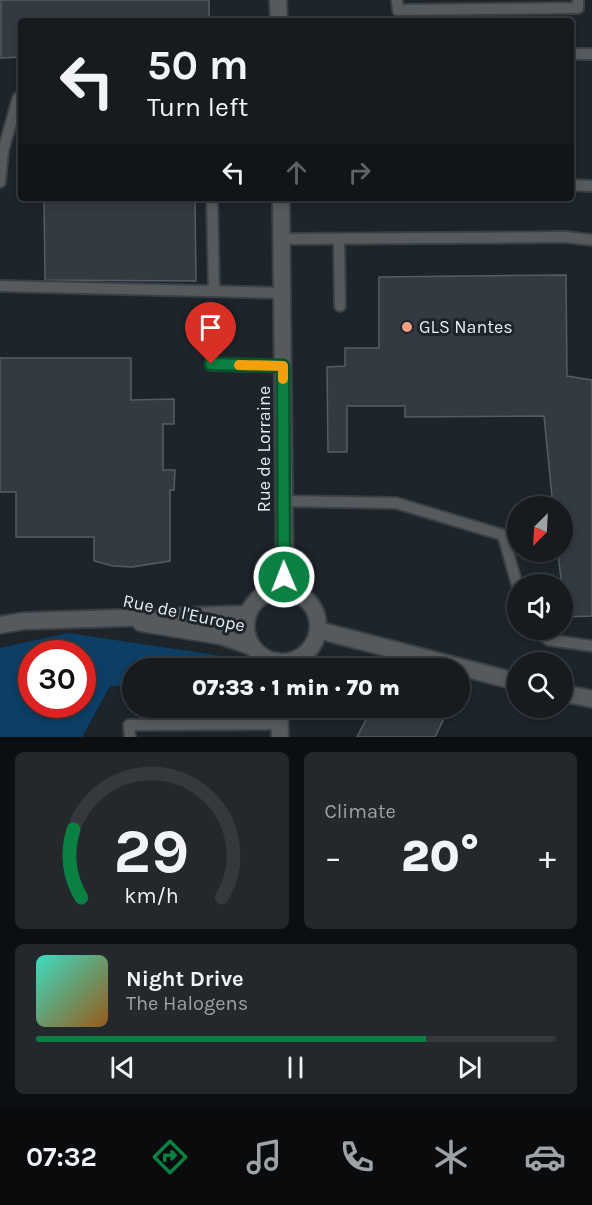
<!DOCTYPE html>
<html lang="en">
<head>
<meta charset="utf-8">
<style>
	:root { --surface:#161b20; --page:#23282d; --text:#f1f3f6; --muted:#9ea1a5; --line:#35393e; --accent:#0b8043 }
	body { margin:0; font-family:Karla,sans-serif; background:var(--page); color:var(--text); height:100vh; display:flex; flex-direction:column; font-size:22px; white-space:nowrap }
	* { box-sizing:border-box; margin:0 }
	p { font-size:20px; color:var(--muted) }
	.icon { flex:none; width:33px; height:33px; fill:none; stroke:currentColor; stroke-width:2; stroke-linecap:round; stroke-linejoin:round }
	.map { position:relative; height:737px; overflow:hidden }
	.panel { display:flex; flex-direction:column; gap:15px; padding:15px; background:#0c0f12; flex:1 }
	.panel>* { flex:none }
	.guide { position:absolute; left:18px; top:18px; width:556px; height:183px; border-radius:6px; box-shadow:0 3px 9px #0003,0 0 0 2px var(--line); background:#161b20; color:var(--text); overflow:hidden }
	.needle { width:39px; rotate:204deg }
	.tools { position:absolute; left:507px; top:496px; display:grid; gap:12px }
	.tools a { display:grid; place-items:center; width:66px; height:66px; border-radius:50%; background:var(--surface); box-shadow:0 3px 9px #0003,0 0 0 2px var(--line); font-size:30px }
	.speed { position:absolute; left:18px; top:640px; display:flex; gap:12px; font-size:30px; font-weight:700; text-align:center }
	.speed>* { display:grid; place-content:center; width:78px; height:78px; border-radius:50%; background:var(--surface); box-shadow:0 3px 9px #0003,0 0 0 2px var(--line); line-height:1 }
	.speed .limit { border:9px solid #d22; background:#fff; color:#111 }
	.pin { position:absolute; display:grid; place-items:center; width:51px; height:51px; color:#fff; margin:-62px -26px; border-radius:50% 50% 50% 0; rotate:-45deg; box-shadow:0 0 6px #0007 }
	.pin .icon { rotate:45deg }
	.me { position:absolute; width:66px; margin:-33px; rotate:359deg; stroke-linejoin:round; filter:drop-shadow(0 0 4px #0008) }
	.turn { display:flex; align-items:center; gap:21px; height:126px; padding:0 30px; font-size:27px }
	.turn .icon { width:78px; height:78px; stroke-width:2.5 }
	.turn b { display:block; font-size:42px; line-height:51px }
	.lanes { display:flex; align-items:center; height:57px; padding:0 30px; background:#0003; justify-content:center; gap:30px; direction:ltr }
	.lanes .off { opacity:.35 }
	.big { font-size:45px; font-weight:800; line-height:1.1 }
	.panel .widget { flex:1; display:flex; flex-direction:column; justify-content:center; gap:9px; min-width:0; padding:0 21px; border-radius:9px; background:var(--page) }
	.panel .dial { align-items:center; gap:0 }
	.dial svg { height:156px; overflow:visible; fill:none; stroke:var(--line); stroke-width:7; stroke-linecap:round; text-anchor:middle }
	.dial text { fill:var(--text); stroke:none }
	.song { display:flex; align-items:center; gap:18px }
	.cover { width:72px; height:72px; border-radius:9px; background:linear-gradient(135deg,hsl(170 70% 55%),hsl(30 70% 35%)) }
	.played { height:6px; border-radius:3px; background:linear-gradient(90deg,var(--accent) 75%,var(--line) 75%) }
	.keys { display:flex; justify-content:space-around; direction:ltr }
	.heat { display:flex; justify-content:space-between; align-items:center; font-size:33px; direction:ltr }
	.panel .tiles { flex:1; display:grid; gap:15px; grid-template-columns:1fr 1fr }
	.widget:last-child { grid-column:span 2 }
	.trip { position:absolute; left:122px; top:658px; width:348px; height:60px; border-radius:30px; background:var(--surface); box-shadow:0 3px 9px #0003,0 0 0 2px var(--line); font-weight:800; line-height:60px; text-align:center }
	.tabs { display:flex; height:96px; justify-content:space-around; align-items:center; background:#090b0d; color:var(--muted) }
	.tabs .icon { width:42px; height:42px }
	.tabs .active { color:var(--accent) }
	.tabs b { font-size:27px; color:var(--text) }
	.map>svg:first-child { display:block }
	.green { fill:#0d3e66; fill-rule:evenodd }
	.building { fill:#343a41; stroke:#555c64; stroke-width:1.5 }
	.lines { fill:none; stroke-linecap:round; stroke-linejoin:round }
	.service-casing { stroke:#394046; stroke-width:14 }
	.minor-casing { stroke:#394046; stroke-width:20 }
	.tertiary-casing { stroke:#394046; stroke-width:20 }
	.service { stroke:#575a5d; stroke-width:10 }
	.minor { stroke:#575a5d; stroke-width:16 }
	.tertiary { stroke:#575a5d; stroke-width:16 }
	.route-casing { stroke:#07532c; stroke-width:15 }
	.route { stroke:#0b8043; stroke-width:10 }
	.slow { stroke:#f59e0b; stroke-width:10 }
	.poi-dot { fill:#f39f84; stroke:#1d242a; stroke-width:2 }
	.labels { text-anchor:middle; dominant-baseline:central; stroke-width:6; stroke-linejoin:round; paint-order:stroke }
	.poi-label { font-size:18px; fill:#e7ebf0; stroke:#1d242a; text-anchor:start }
	.street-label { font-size:18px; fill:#e7ebf0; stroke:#1d242a }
</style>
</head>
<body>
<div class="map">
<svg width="592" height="737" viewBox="0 0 592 737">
	<rect width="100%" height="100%" fill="#1d242a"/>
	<!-- green -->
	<path class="green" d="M68,633L229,657L235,669H132V685L110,686L82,737H0V648ZM32,654H82V705H32Z"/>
	<!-- building -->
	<g class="building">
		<path d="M1,0H209V21H21V57L1,58Z"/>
		<path d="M44,198H195L196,281L45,280Z"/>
		<path d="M566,275L567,376L592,380V616L565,617L558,552H562V507H553L544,416L405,417V406H347V452H328L327,367L345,366V348H379V277Z"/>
		<path d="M0,358H131V400L174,399V424H163V470H175L174,490H170V561L132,567L113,566L94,561V537H16V492H0Z"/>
		<path d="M372,708H449L435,737H357Z"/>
	</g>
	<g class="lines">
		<defs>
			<g id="service">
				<path d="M397,0L398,10L578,8V0"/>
				<path d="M572,54H592"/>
				<path d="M0,182L3,151L18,98H21"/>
				<path d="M572,185L592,186"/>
				<path d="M212,198L214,291"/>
				<path d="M281,239L566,237L592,240"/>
				<path d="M339,239L340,306"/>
				<path d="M0,286L282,293"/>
				<path d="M211,365L283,366"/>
				<path d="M284,501L396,503L503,535L518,588"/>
				<path d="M534,630L549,640L592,646"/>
				<path d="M130,737L129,725L279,724"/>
			</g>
			<g id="minor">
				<path d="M278,0L279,21"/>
				<path d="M281,198L285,591"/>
				<path d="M276,661V669"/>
				<path d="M279,708L280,737"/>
			</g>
			<g id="tertiary">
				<circle cx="282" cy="626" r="36"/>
				<path d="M141,623L221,636L253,647"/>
				<path d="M0,625L24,621L248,614"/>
				<path d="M318,630L518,682"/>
				<path d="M562,693L592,699"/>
			</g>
		</defs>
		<!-- service casing -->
		<use href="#service" class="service-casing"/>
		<!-- minor casing -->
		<use href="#minor" class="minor-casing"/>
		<!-- tertiary casing -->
		<use href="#tertiary" class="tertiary-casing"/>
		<!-- service -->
		<use href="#service" class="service"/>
		<!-- minor -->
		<use href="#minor" class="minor"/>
		<!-- tertiary -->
		<use href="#tertiary" class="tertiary"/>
	</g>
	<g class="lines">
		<defs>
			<path id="route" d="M211,364L283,366L284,577"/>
		</defs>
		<!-- route casing -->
		<use href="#route" class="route-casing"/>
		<!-- route -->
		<use href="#route" class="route"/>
		<!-- slow -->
		<path class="slow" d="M239,365L283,366V379"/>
	</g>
	<!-- markers -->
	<circle class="poi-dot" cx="407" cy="327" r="6"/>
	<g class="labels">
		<!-- poi labels -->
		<g class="poi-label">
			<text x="419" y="327">GLS Nantes</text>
		</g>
		<!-- street labels -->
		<g class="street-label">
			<text transform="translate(264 449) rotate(-90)">Rue de Lorraine</text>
			<text transform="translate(184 613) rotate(12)">Rue de l'Europe</text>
		</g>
	</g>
</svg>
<div class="tools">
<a><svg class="needle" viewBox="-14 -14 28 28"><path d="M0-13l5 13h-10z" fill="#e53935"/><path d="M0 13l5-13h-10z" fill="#9ea1a5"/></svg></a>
<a><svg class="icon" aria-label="sound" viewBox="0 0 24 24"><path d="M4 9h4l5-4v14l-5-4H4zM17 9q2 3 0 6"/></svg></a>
<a><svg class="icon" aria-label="search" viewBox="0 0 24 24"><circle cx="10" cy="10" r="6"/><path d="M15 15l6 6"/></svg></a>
</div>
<div class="speed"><div class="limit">30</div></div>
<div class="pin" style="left:211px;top:364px;background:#d93025"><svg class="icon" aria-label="arrive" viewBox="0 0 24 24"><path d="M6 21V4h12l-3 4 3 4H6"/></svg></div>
<svg class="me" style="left:284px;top:577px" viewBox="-20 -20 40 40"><circle r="17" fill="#0b8043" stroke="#fff" stroke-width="3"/><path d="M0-11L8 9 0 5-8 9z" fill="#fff"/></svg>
<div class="trip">07:33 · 1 min · 70 m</div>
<div class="guide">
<div class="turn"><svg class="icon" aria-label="left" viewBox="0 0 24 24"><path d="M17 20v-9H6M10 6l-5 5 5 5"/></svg><div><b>50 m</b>Turn left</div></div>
<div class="lanes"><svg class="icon" aria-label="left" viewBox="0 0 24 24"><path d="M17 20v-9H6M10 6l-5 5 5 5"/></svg><svg class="icon off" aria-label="ahead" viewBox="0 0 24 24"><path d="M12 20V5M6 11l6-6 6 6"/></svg><svg class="icon off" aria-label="right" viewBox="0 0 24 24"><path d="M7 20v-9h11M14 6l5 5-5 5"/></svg></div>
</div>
</div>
<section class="panel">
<div class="tiles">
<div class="widget dial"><svg viewBox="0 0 100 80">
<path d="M14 69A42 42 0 1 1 86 69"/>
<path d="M14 69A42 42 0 0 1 10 34" stroke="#0b8043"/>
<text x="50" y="56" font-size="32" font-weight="700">29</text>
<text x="50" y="72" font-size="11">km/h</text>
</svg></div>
<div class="widget"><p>Climate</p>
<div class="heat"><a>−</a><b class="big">20°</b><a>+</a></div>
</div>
<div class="widget">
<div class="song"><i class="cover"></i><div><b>Night Drive</b><p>The Halogens</p></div></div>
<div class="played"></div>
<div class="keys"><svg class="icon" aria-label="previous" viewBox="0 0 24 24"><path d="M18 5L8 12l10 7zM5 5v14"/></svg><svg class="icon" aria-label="pause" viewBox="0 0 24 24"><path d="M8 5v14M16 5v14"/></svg><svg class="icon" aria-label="next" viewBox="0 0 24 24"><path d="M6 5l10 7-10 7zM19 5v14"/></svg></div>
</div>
</div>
</section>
<nav class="tabs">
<b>07:32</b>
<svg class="icon active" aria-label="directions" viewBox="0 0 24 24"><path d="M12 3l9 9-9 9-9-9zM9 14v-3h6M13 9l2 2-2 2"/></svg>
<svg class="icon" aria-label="music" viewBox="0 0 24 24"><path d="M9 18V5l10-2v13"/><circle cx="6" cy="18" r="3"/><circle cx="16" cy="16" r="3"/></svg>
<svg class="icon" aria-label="phone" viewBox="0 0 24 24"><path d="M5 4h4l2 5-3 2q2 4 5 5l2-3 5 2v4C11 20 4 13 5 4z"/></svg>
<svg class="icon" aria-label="climate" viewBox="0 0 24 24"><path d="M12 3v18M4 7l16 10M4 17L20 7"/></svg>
<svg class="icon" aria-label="car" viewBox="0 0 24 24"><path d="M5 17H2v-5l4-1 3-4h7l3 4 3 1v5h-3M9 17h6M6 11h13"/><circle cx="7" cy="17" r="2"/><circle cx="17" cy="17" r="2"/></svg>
</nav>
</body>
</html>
